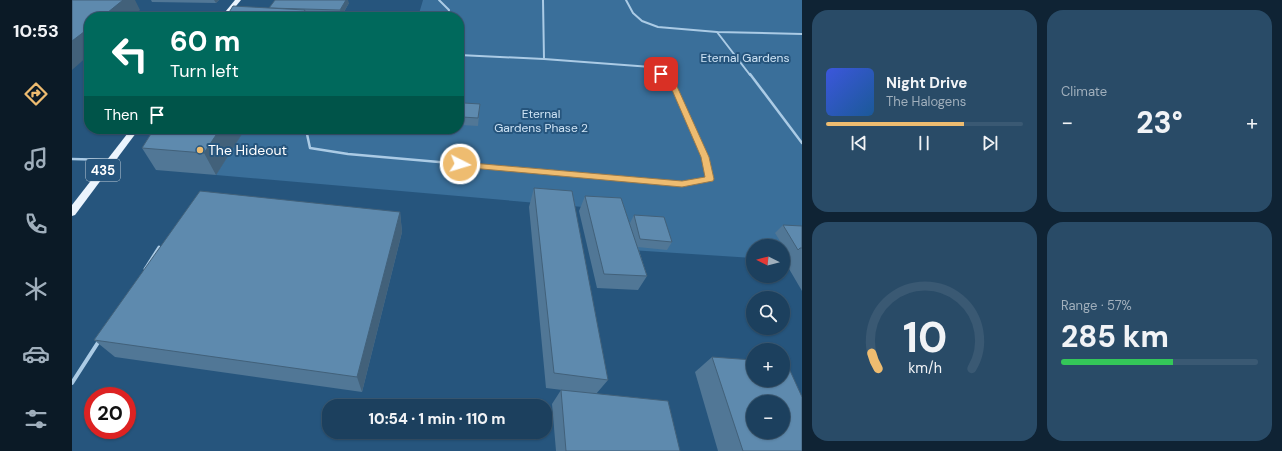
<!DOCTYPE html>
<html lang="en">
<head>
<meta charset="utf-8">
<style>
	:root { --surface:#1c405e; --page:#294b67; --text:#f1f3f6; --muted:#a0afbc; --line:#3a5973; --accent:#eebc70 }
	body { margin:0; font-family:"DM Sans",sans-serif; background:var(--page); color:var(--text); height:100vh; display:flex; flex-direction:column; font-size:15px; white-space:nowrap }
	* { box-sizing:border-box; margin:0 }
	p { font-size:13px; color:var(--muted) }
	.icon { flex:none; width:22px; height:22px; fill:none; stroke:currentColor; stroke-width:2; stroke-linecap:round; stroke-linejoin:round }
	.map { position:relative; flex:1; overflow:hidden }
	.panel { display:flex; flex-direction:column; gap:10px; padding:10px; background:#0f2334; width:480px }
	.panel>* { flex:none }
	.hud { position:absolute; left:12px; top:12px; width:380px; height:122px; border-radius:16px; box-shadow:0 1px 3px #0004,0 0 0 1px var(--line); background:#00695c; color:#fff; overflow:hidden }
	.needle { width:26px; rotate:276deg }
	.buttons { position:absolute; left:674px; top:239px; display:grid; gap:8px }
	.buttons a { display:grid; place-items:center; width:44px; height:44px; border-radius:50%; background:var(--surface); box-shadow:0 1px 3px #0004,0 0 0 1px var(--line); font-size:20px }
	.speed { position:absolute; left:12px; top:387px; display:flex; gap:8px; font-size:20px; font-weight:700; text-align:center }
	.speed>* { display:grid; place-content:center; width:52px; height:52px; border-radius:50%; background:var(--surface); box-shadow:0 1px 3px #0004,0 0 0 1px var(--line); line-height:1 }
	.speed .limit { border:6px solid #d22; background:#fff; color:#111 }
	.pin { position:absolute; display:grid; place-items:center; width:34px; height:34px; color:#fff; margin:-17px; border-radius:8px; box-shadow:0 2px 6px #0006 }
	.me { position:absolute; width:44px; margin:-22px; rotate:95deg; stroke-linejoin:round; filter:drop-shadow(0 0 3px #0008) }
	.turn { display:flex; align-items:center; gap:14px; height:84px; padding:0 20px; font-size:18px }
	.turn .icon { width:52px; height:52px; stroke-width:2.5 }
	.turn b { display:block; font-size:28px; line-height:34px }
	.then { display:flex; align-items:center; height:38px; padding:0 20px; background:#0003; gap:8px; font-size:15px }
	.big { font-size:30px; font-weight:800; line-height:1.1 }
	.panel .widget { flex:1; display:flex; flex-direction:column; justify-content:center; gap:6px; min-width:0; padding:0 14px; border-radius:16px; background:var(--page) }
	.panel .dial { align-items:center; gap:0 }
	.dial svg { height:104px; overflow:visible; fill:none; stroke:var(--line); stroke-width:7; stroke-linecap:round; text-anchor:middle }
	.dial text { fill:var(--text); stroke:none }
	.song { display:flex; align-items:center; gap:12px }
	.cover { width:48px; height:48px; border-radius:6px; background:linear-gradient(135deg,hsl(230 70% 55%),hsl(210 70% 35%)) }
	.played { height:4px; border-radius:2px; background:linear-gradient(90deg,var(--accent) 70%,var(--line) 70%) }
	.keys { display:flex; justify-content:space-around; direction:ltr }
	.heat { display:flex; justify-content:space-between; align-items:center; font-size:22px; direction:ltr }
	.charge { height:6px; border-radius:3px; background:linear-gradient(90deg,#34c759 57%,var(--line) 0) }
	.panel .tiles { flex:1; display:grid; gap:10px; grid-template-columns:repeat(2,1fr) }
	.trip { position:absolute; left:250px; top:399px; width:230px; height:40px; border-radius:16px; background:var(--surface); box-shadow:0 1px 3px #0004,0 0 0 1px var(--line); font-weight:800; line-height:40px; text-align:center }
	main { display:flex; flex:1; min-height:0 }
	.tab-bar { display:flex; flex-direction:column; width:72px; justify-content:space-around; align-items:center; background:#0b1a26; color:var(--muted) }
	.tab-bar .icon { width:28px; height:28px }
	.tab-bar .current { color:var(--accent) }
	.tab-bar b { font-size:18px; color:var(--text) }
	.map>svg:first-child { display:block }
	.green { fill:#3a6f9a }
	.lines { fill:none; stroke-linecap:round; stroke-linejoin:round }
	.lane-far3 { stroke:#abcbe5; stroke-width:2 }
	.lane-far2 { stroke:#abcbe5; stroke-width:2.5 }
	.lane-far1 { stroke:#abcbe5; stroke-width:3 }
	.lane { stroke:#abcbe5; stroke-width:4 }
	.primary { fill:#ebf4fd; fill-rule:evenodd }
	.wall { fill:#517796 }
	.shaded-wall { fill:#42617a }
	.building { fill:#5e8aae; stroke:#42617a; fill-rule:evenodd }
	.route { fill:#eebc70; stroke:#9b7a49 }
	.poi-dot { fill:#eebc70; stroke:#26557d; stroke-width:1.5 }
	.labels { text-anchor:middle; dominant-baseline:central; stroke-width:4; stroke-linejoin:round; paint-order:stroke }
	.far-park-label { font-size:12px; fill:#cee3f4; stroke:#26557d }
	.shield { fill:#26557d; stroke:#beccd8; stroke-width:1 }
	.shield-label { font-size:13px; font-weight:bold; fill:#fff }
	.poi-label { font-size:14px; fill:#fff; stroke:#26557d; text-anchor:start }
</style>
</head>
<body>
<main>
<nav class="tab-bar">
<b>10:53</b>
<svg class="icon current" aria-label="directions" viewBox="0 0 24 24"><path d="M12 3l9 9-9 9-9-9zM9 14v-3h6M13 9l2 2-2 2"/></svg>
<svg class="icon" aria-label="music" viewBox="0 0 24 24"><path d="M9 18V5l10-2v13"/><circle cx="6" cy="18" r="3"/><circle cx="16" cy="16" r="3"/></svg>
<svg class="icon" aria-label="phone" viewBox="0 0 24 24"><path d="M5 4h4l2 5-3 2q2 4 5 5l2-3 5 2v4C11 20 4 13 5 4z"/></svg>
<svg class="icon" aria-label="climate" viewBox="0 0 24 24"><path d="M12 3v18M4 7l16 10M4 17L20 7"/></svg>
<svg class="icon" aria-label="car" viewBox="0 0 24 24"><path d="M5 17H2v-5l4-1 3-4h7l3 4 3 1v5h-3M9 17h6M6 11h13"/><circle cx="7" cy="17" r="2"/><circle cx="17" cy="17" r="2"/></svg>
<svg class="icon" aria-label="filters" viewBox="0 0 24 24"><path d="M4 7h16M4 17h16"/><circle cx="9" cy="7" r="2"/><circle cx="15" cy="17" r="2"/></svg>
</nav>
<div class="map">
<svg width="730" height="451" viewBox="0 0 730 451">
	<rect width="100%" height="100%" fill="#26557d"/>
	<!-- green -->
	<path class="green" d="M351,0H730V276L721,261L711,260V246H681V258L558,250L546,210L144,175L173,129H387V17H346Z"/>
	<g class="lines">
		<!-- lane-far3 -->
		<g class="lane-far3">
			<path d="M367,0L377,10L376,17"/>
			<path d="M554,0L561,13L570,21L586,27L645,32L730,34"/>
			<path d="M645,32L678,75"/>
			<path d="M387,55L472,59L471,0"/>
			<path d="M472,59L579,67L591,75"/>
		</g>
		<!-- lane-far2 -->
		<g class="lane-far2">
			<path d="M589,74L600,82L633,157L636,171"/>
			<path d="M678,74L730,143"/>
			<path d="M237,129L235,134L238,148L276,154L470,171"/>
			<path d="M0,159L38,160"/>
		</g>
		<!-- lane-far1 -->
		<g class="lane-far1">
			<path d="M459,170L610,184L638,179L636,170"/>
			<path d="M73,269L87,247"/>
		</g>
		<!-- lane -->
		<path class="lane" d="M0,383L27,341"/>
		<!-- primary -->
		<g class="primary">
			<path d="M163,0H169L155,17H149Z"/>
			<path d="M59,129H67L3,215L0,216V205Z"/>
		</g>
	</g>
	<!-- wall -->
	<g class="wall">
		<path d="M79,0H147L144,3L80,2Z"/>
		<path d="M277,3L269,17L234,16L235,17H154L197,8Z"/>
		<path d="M408,104L406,126L389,125L390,117Z"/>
		<path d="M173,129L144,175L84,170L70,148Z"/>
		<path d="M462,188L536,380L524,394L608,451H484L480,404L489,390L515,393L474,388L457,207Z"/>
		<path d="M513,196L558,223L562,215L600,242L595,250L566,247L575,276L566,290L525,288L507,211Z"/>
		<path d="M328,212L330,232L290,392L43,357L22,340Z"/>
		<path d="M711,225L730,226V291L713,262L718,257L703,233Z"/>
		<path d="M640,357L730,451H646L623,372Z"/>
	</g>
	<!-- shaded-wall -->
	<g class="shaded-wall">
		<path d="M51,0H63L68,10L60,17H30Z"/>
		<path d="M142,0H147L144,3Z"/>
		<path d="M274,0H276L277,3L269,17L268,10Z"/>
		<path d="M233,10L235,17H228Z"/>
		<path d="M17,28V55L0,70V41Z"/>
		<path d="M148,129H173L144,175L132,153Z"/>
		<path d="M328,212L330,232L290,392L285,377Z"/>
	</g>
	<!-- building -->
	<g class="building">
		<path d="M0,0H51L30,17H17V28L0,41Z"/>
		<path d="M203,0H274L268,10L197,8Z"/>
		<path d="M161,6L233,10L228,17H154Z"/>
		<path d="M392,103L408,104L406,118L390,117Z"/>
		<path d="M82,129H148L132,153L70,148Z"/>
		<path d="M462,188L500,191L536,380L482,373Z"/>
		<path d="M128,191L328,212L285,377L22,340Z"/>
		<path d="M513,196L549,198L575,276L532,274Z"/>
		<path d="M562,215L592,217L600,242L568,239Z"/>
		<path d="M711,225L730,226V248H728L726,250Z"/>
		<path d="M640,357L681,360V380H711V363L715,364L730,397V451H671ZM681,402H711V432H681Z"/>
		<path d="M489,390L596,401L608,451H494Z"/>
	</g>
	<!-- route -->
	<path class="route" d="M589,72L603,82L637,157L642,179L641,181L610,187L388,167L384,164L388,162L610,181L633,177L629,157L597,83L586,74Z"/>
	<!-- markers -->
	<circle class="poi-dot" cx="128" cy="150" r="4"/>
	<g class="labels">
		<!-- far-park labels -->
		<g class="far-park-label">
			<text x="673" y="58">Eternal Gardens</text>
			<text x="469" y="114">Eternal<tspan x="469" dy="14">Gardens Phase 2</tspan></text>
		</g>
		<!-- shield labels -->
		<rect class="shield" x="14" y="159" width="34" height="22" rx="3"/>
		<g class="shield-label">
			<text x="31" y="170">435</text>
		</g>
		<!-- poi labels -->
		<g class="poi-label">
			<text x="136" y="150">The Hideout</text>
		</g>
	</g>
</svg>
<div class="buttons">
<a><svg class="needle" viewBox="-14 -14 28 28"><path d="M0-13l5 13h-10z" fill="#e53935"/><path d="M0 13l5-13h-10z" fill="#a0afbc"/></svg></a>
<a><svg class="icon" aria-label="search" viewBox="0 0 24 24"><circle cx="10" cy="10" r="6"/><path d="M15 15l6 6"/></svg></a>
<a>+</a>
<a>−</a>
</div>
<div class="speed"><div class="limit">20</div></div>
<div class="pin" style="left:589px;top:74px;background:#d93025"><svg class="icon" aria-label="arrive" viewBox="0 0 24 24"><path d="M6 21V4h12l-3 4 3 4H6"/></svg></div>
<svg class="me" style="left:388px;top:164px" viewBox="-20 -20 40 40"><circle r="17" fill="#eebc70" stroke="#fff" stroke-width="3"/><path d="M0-11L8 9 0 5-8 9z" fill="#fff"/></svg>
<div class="trip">10:54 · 1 min · 110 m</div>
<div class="hud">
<div class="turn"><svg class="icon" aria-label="left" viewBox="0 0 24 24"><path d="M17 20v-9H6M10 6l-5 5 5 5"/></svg><div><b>60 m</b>Turn left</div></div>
<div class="then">Then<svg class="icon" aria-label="arrive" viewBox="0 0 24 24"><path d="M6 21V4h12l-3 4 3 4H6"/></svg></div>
</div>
</div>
<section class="panel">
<div class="tiles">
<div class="widget">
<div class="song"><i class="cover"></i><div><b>Night Drive</b><p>The Halogens</p></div></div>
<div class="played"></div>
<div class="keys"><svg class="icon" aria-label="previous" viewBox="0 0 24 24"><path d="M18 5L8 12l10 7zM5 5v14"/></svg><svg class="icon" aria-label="pause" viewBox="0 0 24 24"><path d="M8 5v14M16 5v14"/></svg><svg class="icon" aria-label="next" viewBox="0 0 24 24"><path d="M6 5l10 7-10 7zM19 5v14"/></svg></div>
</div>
<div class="widget"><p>Climate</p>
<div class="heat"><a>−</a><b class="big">23°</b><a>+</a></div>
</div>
<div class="widget dial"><svg viewBox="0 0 100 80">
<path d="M14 69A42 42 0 1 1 86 69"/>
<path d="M14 69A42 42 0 0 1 9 57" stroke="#eebc70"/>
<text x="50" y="56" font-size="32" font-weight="700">10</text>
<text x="50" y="72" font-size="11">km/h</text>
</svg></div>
<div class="widget"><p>Range · 57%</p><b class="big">285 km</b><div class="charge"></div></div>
</div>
</section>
</main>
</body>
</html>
